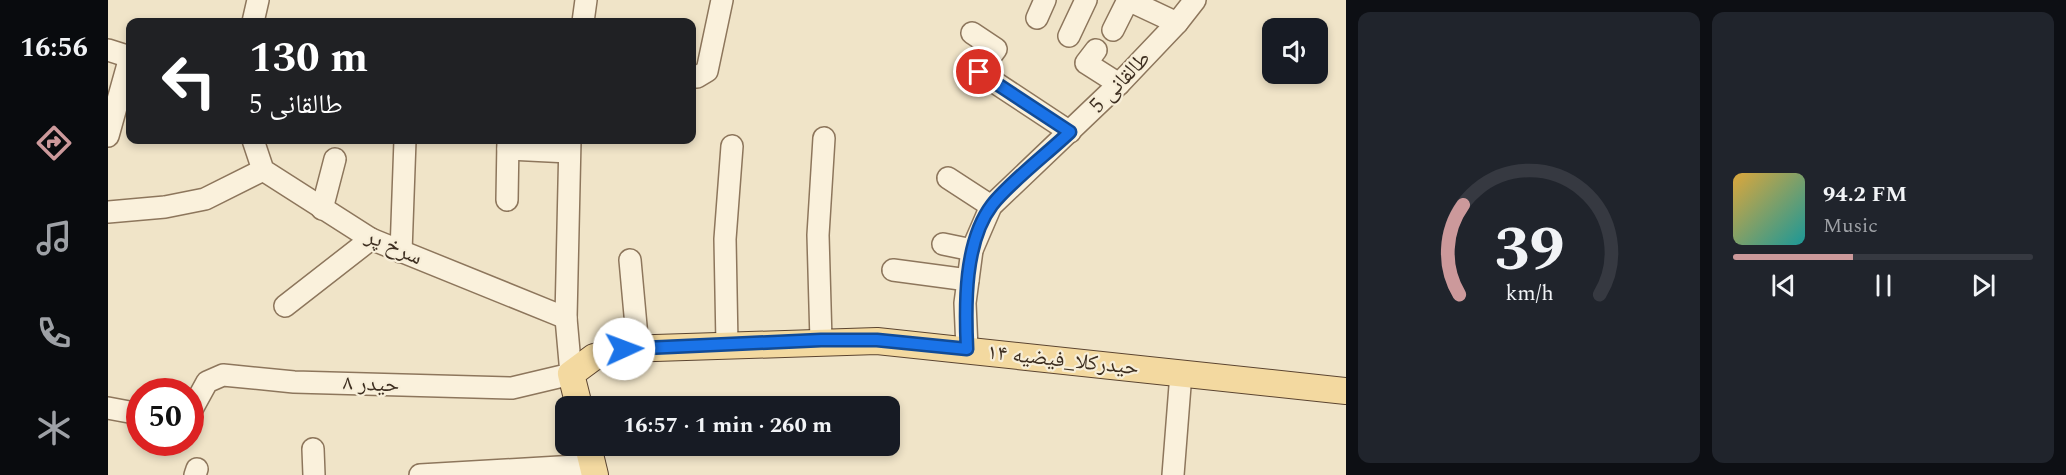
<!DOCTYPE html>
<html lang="en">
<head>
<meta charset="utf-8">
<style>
	:root { --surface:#171b24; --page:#20242c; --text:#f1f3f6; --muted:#9ea1a6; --line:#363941; --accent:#cc999b }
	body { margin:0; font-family:Spectral,"Noto Naskh Arabic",serif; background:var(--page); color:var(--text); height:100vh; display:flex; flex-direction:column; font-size:22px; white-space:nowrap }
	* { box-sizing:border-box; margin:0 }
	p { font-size:20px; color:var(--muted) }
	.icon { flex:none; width:33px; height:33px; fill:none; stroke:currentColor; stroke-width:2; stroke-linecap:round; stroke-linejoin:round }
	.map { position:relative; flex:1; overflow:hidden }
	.drawer { display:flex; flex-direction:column; gap:12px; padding:12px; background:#0d0f14; width:720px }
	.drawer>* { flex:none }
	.hud { position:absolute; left:18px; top:18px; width:570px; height:126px; border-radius:12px; box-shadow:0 3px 9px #0003; background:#202124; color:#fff; overflow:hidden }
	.controls { position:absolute; left:1154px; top:18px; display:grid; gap:12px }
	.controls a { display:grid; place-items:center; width:66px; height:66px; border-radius:12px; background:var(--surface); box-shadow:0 3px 9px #0003; font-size:30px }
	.speed { position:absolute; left:18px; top:378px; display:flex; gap:12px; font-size:30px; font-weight:700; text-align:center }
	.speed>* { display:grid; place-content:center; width:78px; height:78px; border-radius:50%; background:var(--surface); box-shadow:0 3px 9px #0003; line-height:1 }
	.speed .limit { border:9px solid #d22; background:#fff; color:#111 }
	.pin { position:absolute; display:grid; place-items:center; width:51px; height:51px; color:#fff; margin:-26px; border:3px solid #fff; border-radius:50%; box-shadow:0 2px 6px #0007 }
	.me { position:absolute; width:66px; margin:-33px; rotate:88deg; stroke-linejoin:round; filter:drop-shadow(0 0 4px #0008) }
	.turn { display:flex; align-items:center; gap:21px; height:126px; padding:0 24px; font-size:27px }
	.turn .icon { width:78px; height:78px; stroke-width:2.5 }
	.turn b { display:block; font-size:42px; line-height:51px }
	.drawer .widget { flex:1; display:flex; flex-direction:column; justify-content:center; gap:9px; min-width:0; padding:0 21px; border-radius:12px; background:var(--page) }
	.drawer .dial { align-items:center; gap:0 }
	.dial svg { height:156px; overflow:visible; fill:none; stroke:var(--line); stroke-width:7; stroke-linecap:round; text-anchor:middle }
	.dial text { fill:var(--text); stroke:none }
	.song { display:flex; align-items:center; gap:18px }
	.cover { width:72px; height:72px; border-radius:9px; background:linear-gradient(135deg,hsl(40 70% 55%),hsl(180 70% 35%)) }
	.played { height:6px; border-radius:3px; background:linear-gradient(90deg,var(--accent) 40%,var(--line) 40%) }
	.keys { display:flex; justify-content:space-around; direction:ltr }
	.drawer .tiles { flex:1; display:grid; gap:12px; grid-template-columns:repeat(2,1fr) }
	.trip { position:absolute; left:447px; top:396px; width:345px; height:60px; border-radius:12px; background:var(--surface); box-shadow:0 3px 9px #0003; font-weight:700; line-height:60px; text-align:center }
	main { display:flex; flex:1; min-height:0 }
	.dock { display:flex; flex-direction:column; width:108px; justify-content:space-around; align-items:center; background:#090b0e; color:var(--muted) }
	.dock .icon { width:42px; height:42px }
	.dock .current { color:var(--accent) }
	.dock b { font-size:27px; color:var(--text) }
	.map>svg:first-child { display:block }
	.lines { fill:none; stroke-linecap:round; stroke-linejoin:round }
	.minor-casing { stroke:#8d765c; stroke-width:24 }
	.major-casing { stroke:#5b4430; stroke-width:28 }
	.minor { stroke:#faf1dc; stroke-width:21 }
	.major { stroke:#f3d9a0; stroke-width:26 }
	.route-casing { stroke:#114b97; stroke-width:15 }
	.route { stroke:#1a73e8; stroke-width:10 }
	.labels { text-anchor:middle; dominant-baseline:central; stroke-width:4.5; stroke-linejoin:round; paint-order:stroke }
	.street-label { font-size:22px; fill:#3d2e20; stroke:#f7eed8 }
</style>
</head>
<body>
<main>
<nav class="dock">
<b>16:56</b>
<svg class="icon current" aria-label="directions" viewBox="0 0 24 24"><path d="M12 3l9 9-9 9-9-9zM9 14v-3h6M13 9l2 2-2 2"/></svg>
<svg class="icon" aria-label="music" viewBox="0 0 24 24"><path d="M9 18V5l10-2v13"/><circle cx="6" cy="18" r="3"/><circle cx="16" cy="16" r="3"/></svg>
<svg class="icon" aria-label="phone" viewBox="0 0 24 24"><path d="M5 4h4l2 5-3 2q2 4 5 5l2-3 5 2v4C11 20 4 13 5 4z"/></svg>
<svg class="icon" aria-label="climate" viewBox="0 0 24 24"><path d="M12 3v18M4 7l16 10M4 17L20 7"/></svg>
</nav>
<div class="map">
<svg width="1238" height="475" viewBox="0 0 1238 475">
	<rect width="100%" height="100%" fill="#f0e4c8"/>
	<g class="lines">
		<defs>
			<g id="minor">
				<path d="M1020,0L1069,23"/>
				<path d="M929,18L937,0"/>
				<path d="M145,22L150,0"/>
				<path d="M475,22L478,0"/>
				<path d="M1005,30L1020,0"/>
				<path d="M864,33L888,49L871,72L962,132"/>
				<path d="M961,36L978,0"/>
				<path d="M0,50L22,57"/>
				<path d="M988,50L978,63L1011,84"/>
				<path d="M584,77H589L599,71L614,0"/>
				<path d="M0,136L22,57"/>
				<path d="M145,140L155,170L263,239L458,318"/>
				<path d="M400,149L461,152"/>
				<path d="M840,178L883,206"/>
				<path d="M399,200L400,140"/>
				<path d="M214,209L227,159"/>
				<path d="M0,212L57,207L97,199L155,170"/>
				<path d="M835,244L864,250"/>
				<path d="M293,252L297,140"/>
				<path d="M522,260L530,348"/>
				<path d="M785,270L860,280"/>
				<path d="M177,306L263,239"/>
				<path d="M713,341L710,235L716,138"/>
				<path d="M619,344L617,239L624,146"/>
				<path d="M859,349L857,303L864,250L883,206L1011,84L1069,23L1087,0"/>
				<path d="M0,408L32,414"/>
				<path d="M82,413L99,382L115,375L186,382L404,388L463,374L458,318L462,140"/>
				<path d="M205,449L206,475"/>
				<path d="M87,475L89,469"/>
				<path d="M312,475L485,465"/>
				<path d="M1065,475L1073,373"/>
			</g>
			<g id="major">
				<path d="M471,406L463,374L486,357L516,349L769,341L1238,391"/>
				<path d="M480,446L487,475"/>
			</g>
		</defs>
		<!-- minor casing -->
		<use href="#minor" class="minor-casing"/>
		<!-- major casing -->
		<use href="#major" class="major-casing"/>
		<!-- minor -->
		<use href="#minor" class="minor"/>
		<!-- major -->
		<use href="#major" class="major"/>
	</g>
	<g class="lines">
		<defs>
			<path id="route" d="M516,349L713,340H769L859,349C857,305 856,242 884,205C902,182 940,153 962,132L871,72"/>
		</defs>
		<!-- route casing -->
		<use href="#route" class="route-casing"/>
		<!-- route -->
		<use href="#route" class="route"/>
	</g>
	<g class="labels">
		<!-- street labels -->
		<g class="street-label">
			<text transform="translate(1012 82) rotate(-46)">طالقانی 5</text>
			<text transform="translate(286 247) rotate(24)">سرخ پر</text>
			<text transform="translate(955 360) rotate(6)">حیدرکلا_فیضیه ۱۴</text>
			<text transform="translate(263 384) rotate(2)">حیدر ۸</text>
		</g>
	</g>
</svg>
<div class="controls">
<a><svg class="icon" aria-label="sound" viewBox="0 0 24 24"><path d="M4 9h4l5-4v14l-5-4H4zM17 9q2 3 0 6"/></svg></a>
</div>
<div class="speed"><div class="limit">50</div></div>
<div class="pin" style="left:871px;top:72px;background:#d93025"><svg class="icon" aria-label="arrive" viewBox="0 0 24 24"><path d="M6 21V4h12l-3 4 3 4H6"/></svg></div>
<svg class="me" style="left:516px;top:349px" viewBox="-20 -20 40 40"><circle r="19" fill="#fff"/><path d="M0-13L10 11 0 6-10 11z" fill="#1a73e8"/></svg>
<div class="trip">16:57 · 1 min · 260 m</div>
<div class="hud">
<div class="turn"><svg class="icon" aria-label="left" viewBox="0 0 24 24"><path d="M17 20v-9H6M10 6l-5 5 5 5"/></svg><div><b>130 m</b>طالقانی 5</div></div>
</div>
</div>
<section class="drawer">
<div class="tiles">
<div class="widget dial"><svg viewBox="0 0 100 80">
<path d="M14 69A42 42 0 1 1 86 69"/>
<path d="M14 69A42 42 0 0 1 16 23" stroke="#cc999b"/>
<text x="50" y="56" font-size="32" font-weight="700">39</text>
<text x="50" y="72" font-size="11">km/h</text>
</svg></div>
<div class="widget">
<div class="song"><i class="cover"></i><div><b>94.2 FM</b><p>Music</p></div></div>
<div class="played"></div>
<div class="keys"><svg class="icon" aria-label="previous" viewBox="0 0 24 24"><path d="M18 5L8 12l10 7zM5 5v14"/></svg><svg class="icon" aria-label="pause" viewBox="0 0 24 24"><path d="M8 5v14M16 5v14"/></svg><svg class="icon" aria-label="next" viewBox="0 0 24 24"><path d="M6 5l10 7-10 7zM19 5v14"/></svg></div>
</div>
</div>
</section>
</main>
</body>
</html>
